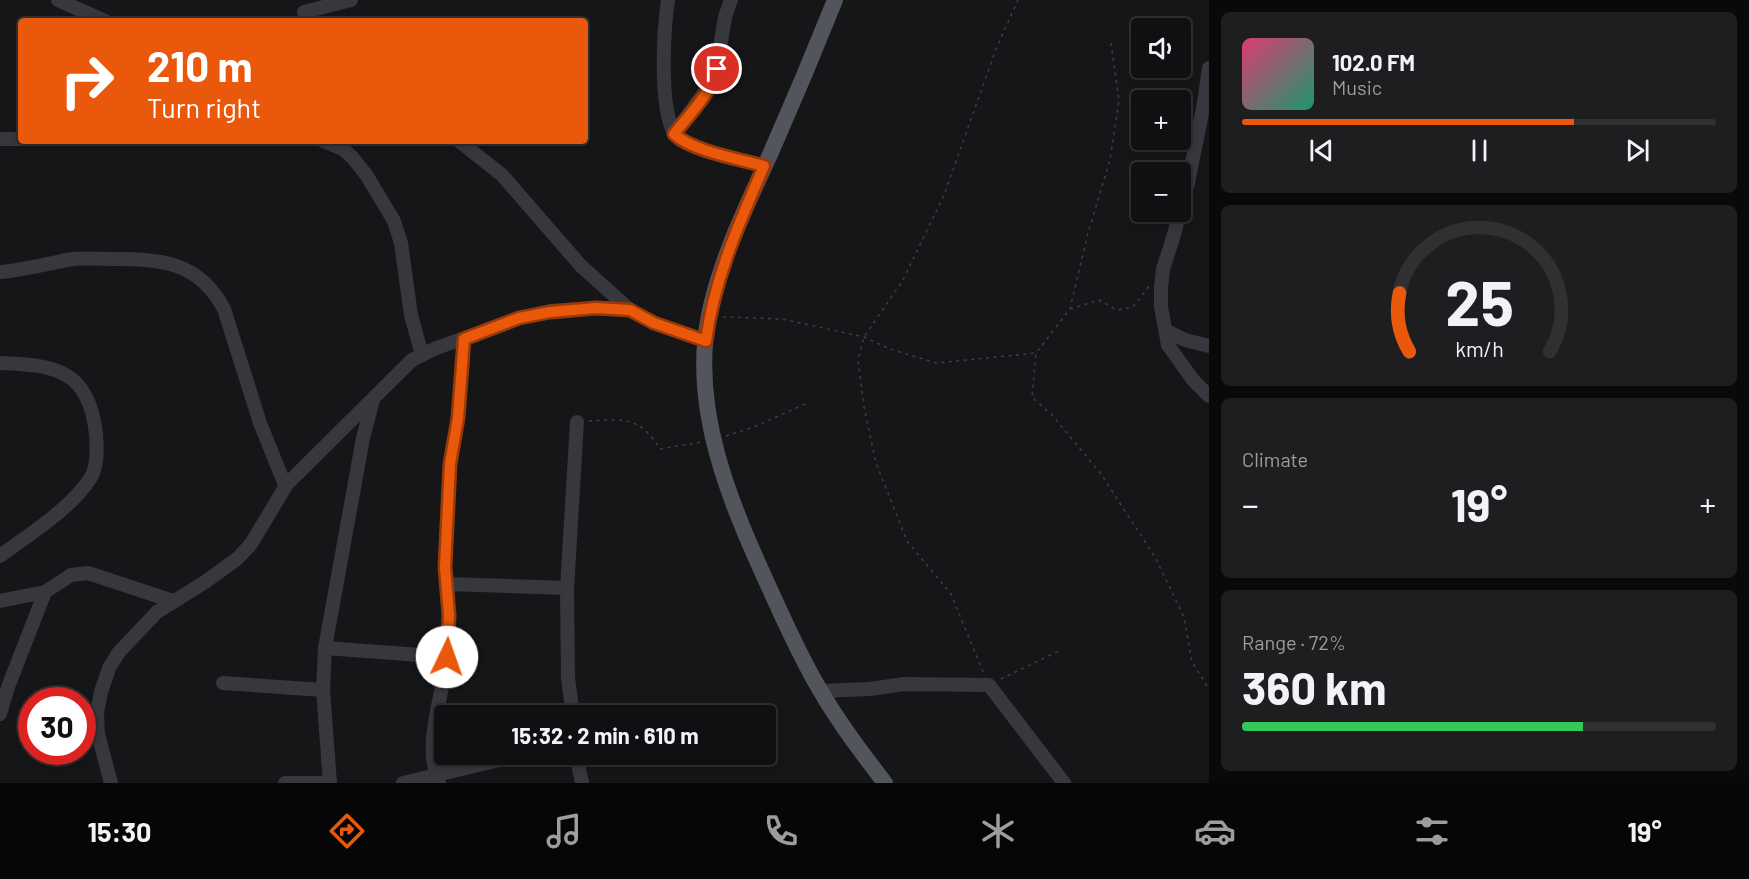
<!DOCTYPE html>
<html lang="en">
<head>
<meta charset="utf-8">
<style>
	:root { --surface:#101012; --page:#1e1e20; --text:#f1f3f6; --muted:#9c9d9f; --line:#303032; --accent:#ea580c }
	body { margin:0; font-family:Barlow,sans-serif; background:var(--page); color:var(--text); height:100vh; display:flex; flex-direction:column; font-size:22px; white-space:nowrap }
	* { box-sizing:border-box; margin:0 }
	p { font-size:20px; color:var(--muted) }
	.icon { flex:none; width:33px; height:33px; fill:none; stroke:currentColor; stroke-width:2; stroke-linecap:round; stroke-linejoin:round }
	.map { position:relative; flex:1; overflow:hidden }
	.sheet { display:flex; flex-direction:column; gap:12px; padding:12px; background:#09090a; width:540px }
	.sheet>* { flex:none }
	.top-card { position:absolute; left:18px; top:18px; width:570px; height:126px; border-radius:6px; box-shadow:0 3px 9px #0003,0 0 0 2px var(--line); background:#ea580c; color:#fff; overflow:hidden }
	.buttons { position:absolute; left:1131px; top:18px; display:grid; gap:12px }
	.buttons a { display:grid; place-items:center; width:60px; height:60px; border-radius:6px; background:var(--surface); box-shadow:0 3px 9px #0003,0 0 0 2px var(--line); font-size:30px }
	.speed { position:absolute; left:18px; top:687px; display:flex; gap:12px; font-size:30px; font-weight:700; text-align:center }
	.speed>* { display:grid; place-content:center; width:78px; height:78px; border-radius:50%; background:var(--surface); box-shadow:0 3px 9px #0003,0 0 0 2px var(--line); line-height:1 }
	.speed .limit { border:9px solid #d22; background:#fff; color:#111 }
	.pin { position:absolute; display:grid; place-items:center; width:51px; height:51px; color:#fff; margin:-26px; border:3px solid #fff; border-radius:50%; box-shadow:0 2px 6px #0007 }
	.me { position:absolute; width:66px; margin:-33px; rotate:3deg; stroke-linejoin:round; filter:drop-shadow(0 0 4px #0008) }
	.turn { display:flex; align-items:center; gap:21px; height:126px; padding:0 30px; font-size:27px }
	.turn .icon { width:78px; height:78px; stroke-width:2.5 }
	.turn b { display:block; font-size:42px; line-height:51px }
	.big { font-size:45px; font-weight:700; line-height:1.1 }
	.sheet .tile { flex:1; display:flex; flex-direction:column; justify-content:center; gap:9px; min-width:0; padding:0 21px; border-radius:9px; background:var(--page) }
	.sheet .dial { align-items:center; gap:0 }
	.dial svg { height:156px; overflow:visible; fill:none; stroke:var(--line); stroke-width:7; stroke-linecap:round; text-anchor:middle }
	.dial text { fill:var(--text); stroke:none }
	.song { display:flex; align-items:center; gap:18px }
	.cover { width:72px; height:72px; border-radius:9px; background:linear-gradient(135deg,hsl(340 70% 55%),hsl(160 70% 35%)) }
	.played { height:6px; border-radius:3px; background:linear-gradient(90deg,var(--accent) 70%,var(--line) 70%) }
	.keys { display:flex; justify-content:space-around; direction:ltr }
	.heat { display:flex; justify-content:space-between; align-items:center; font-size:33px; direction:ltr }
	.charge { height:9px; border-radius:4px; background:linear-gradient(90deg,#34c759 72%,var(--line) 0) }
	.trip { position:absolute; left:434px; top:705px; width:342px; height:60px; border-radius:6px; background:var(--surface); box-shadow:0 3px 9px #0003,0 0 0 2px var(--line); font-weight:700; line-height:60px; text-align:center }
	.tabs { display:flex; height:96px; justify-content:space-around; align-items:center; background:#060607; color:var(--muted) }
	.tabs .icon { width:42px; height:42px }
	.tabs .on { color:var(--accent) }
	.tabs b { font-size:27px; color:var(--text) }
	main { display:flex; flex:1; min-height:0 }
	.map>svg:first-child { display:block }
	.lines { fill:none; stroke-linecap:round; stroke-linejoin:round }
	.path { stroke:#3d3f44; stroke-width:1.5; stroke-dasharray:3 4.5; stroke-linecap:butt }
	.minor { stroke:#37383d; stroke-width:14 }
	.major { stroke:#53555c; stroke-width:16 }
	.route-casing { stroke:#983908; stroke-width:15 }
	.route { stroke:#ea580c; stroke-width:10 }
</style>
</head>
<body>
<main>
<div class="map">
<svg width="1209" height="783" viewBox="0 0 1209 783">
	<rect width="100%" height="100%" fill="#161618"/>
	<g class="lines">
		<!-- path -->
		<g class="path">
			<path d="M1111,43L1119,100L1110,160L1088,233L1070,309L1036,353L1032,397L1053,416L1101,474L1155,557L1184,617L1192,662L1209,689"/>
			<path d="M1070,309L1099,300L1117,310L1133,307L1149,286"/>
			<path d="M723,317L782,319L864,337L890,349L936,363L1035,353"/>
			<path d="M589,421C625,419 640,417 660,449L701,442"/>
			<path d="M726,436L754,427L805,404"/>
			<path d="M983,672L951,594L907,541L876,463L864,407L858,360L864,337L903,280L944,195L996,49L1018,0"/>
			<path d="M1001,679L1061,650"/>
		</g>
		<!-- minor -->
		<g class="minor">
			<path d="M58,0L105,21"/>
			<path d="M668,0C664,27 657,124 680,140C699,152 741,160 764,166"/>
			<path d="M304,12L351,0"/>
			<path d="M1209,68L1204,103L1188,183L1173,238L1163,269L1161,287V307L1168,345L1193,380L1209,396"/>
			<path d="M674,134L715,78L725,17L731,0"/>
			<path d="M0,139H21"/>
			<path d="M323,141L343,149L353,158L367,176L394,221L401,243L411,315L422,355"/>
			<path d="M459,141L502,175L581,266L630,310"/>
			<path d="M0,272C25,270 48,263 73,259C86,258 101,259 114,259C162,259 199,262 224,309L260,423L285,485"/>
			<path d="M1167,331L1185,340L1209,346"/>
			<path d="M464,339L458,418L450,464L445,567L446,584L567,588L568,678L573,716"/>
			<path d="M0,363C56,365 89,370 96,434C97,449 98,466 90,479C68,511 31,533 0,556"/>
			<path d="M567,588L577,422"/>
			<path d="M0,601L45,592"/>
			<path d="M325,648L447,657"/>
			<path d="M223,683L323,690"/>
			<path d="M820,691L870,689L904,684L989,685L1064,783"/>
			<path d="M0,714L8,687L45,592L71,575L88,573L173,601"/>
			<path d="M576,754L582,783"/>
			<path d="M111,783L98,734L97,712L101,692L109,668L119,652L157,612L205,582L238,558L251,544L287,484L412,360L434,349L519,318L550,311L596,308L630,310L654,323L706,341"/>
			<path d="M285,783H330"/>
			<path d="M330,783L323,690L325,648L363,438L373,400"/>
			<path d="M403,783L524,754"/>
			<path d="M439,783C423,744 442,699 447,659C450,633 449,609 446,584"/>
		</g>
		<!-- major -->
		<path class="major" d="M835,0C815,50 794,100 772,150C748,203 721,257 709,315C690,408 730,502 768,585C784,620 800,657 820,690C839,723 862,753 885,783"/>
	</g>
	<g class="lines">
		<defs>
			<path id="route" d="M447,657L449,615L445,567L450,464L458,418L464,339L519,318L550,312L596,308L630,310L654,323L706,341C714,279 739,223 764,166C739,159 692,151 674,134C689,115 711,93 717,69"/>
		</defs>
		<!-- route casing -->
		<use href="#route" class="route-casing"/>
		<!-- route -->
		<use href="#route" class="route"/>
	</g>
</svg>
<div class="buttons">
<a><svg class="icon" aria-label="sound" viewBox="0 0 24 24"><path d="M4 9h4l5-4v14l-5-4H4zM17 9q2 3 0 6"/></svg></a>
<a>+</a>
<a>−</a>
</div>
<div class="speed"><div class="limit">30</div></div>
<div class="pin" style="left:717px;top:69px;background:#d93025"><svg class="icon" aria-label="arrive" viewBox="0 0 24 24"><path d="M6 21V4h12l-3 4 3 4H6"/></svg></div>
<svg class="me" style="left:447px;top:657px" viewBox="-20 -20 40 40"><circle r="19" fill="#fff"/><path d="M0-13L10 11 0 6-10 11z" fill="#ea580c"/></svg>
<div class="trip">15:32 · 2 min · 610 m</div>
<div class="top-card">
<div class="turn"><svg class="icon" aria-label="right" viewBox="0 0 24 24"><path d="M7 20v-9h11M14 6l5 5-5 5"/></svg><div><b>210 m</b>Turn right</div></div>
</div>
</div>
<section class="sheet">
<div class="tile">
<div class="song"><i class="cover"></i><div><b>102.0 FM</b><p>Music</p></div></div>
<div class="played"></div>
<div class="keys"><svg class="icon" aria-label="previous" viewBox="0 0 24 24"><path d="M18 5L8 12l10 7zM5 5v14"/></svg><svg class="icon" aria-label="pause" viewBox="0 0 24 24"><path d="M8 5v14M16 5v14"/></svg><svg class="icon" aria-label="next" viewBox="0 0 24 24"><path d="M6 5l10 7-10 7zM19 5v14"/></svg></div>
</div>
<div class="tile dial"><svg viewBox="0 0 100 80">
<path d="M14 69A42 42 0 1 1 86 69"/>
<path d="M14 69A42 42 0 0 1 9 39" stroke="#ea580c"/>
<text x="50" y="56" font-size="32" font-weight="700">25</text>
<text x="50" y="72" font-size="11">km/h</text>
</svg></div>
<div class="tile"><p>Climate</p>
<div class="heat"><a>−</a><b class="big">19°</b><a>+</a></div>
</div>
<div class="tile"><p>Range · 72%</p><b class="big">360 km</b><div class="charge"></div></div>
</section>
</main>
<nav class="tabs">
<b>15:30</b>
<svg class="icon on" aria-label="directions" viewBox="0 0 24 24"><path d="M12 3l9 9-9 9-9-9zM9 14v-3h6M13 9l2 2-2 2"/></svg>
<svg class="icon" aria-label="music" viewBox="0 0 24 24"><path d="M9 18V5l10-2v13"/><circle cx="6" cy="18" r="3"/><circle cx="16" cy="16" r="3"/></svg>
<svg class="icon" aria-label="phone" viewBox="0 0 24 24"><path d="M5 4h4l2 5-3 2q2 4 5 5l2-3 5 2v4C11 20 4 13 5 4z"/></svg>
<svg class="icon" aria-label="climate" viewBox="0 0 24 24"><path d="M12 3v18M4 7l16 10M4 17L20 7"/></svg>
<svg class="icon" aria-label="car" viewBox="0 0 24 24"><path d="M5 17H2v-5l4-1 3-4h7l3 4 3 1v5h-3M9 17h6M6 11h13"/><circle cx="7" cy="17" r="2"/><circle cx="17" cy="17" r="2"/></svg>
<svg class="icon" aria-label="filters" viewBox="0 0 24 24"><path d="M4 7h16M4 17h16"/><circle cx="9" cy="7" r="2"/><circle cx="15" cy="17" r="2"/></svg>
<b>19°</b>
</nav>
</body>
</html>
